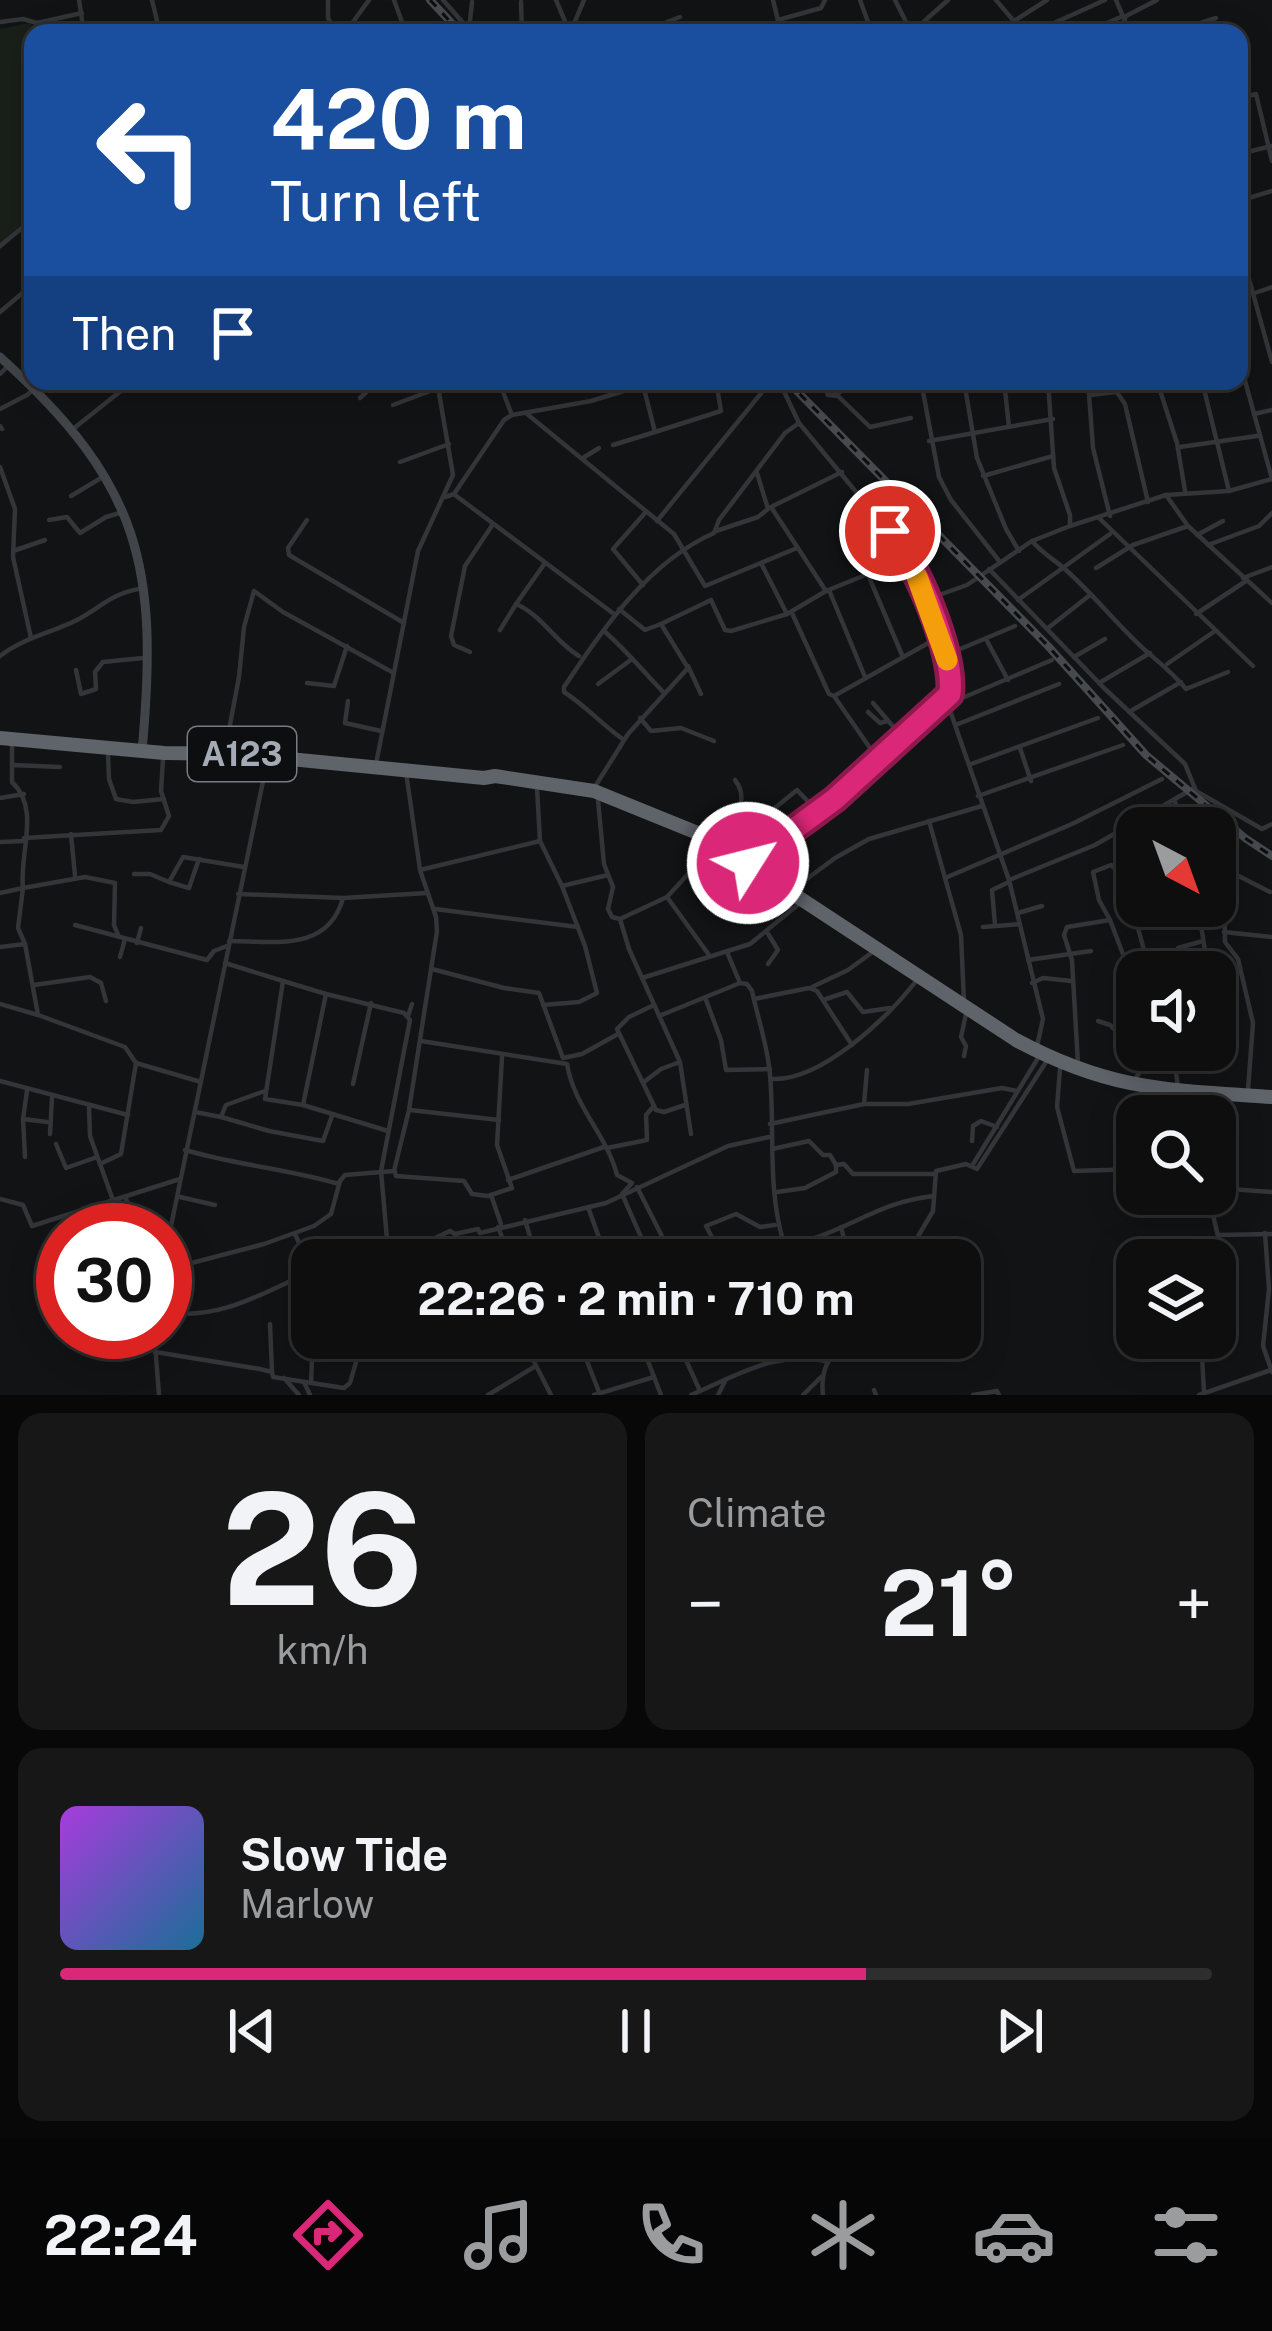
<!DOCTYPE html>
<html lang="en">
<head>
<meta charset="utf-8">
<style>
	:root { --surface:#0e0e0f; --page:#171718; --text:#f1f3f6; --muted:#9b9c9e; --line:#2e2e2f; --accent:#db2777 }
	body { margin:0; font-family:"Public Sans",sans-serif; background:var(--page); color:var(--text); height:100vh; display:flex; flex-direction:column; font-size:45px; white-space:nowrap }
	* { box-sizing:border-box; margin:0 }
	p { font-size:39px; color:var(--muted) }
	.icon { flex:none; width:66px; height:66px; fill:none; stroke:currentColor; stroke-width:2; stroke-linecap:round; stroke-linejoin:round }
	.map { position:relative; height:1395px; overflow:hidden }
	.panel { display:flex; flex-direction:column; gap:18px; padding:18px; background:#080808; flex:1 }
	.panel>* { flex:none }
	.guide { position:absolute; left:24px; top:24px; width:1224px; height:366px; border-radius:24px; box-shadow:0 6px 30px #0003,0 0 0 3px var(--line); background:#1a4fa0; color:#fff; overflow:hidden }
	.needle { width:78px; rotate:139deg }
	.fabs { position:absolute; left:1116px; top:807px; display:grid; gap:24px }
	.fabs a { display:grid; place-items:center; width:120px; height:120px; border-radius:24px; background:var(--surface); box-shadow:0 6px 30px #0003,0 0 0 3px var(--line); font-size:60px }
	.speed { position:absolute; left:36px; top:1203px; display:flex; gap:24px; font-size:60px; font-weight:700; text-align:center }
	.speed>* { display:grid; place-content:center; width:156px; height:156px; border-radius:50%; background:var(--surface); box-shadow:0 6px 30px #0003,0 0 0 3px var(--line); line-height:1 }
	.speed .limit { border:18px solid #d22; background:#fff; color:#111 }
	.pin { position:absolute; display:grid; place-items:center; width:102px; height:102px; color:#fff; margin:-51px; border:6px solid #fff; border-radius:50%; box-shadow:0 3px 12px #0007 }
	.me { position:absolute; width:132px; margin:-66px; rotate:54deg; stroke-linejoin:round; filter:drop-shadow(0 0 9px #0008) }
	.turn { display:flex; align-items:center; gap:42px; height:252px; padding:0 48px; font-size:54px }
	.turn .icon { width:156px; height:156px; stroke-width:2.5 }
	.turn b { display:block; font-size:84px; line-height:102px }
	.then { display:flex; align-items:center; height:114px; padding:0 48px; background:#0003; gap:24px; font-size:45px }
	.big { font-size:90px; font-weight:700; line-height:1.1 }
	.panel .tile { flex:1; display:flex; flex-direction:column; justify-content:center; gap:18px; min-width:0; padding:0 42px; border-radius:24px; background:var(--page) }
	.panel .dial { align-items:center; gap:0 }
	.dial b { font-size:156px; line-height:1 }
	.song { display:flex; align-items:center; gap:36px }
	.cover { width:144px; height:144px; border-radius:18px; background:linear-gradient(135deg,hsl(280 70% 55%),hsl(200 70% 35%)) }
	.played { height:12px; border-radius:6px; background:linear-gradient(90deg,var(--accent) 70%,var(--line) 70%) }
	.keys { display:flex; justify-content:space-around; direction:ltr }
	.heat { display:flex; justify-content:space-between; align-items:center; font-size:66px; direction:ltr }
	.panel .tiles { flex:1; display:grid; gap:18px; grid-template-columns:1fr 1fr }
	.tile:last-child { grid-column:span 2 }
	.trip { position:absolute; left:291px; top:1239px; width:690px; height:120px; border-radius:24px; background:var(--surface); box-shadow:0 6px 30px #0003,0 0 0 3px var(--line); font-weight:700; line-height:120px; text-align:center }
	.tab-bar { display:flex; height:192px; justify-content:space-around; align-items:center; background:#060606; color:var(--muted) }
	.tab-bar .icon { width:84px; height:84px }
	.tab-bar .active { color:var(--accent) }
	.tab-bar b { font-size:54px; color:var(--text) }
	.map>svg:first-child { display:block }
	.green { fill:#191f19 }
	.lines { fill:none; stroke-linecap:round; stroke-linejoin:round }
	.street { stroke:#333539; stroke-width:4.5 }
	.secondary { stroke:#414449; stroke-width:9 }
	.highway { stroke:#5f636a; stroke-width:14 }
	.rail-casing { stroke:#46494e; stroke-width:8 }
	.rail { stroke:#0d0e0f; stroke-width:3; stroke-dasharray:9; stroke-linecap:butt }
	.route-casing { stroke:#8e194d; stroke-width:30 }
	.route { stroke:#db2777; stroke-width:21 }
	.slow { stroke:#f59e0b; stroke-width:21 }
	.labels { text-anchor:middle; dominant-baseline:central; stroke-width:12; stroke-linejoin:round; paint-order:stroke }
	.shield { fill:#0d0e0f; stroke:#777c83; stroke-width:3 }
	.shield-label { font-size:33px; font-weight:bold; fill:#a4abb5 }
</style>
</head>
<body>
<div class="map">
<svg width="1272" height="1395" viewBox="0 0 1272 1395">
	<rect width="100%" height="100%" fill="#121314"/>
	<!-- green -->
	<path class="green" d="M29,23L42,33H33V219L0,250V29Z"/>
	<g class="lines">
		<!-- street -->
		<g class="street">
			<path d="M79,0L84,33"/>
			<path d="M152,0L160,33"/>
			<path d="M328,0V18L336,33"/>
			<path d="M394,0L406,33"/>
			<path d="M443,0L472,33"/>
			<path d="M556,0L570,33"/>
			<path d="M773,0L781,33"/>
			<path d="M860,0L872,33"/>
			<path d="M895,0L911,32"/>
			<path d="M996,0L1024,33"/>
			<path d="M1116,0L1130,33"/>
			<path d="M521,2L522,33"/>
			<path d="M778,20L821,8L825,0"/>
			<path d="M1014,21L1047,0"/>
			<path d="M1124,21L1126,16L1157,0"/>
			<path d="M0,22L23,19L37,23"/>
			<path d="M469,30L472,2"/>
			<path d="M205,31L206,33"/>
			<path d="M45,33L37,23L82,13"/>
			<path d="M345,33L369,0"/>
			<path d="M570,33L584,0"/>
			<path d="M668,33L667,22L680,17"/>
			<path d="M911,33L948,0"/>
			<path d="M1032,33L1105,0"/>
			<path d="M1083,33L1121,17"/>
			<path d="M1170,33L1216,18"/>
			<path d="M1239,57L1245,56"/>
			<path d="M1239,98L1256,94L1272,161"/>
			<path d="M1239,154L1272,146"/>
			<path d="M1239,201L1272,191"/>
			<path d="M1239,243L1272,362"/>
			<path d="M0,246L33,219"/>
			<path d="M1255,293L1272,287"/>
			<path d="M0,312L33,284"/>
			<path d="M1239,359L1272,479"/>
			<path d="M0,374L9,365"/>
			<path d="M822,381L828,395L838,396L870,427L911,418"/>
			<path d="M921,381L939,477L951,500L1000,562"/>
			<path d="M964,381L977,458L1006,529L1019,551"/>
			<path d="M1004,381L1009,427"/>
			<path d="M1048,381L1054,468L1070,515V526"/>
			<path d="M1052,381H1073"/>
			<path d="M1088,381L1093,448L1110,516"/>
			<path d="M1109,381L1125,404L1148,502"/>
			<path d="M1157,381L1177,443L1185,491"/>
			<path d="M1202,381L1229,491"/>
			<path d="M965,387L992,381"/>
			<path d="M834,395L861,381"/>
			<path d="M1091,395L1115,392"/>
			<path d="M360,398L378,381"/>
			<path d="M393,405L438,388"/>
			<path d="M0,409L27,395L44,381"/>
			<path d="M527,414L674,534L705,586L797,548"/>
			<path d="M1254,414L1272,410"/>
			<path d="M512,415L501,387L518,381"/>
			<path d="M0,426L2,429"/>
			<path d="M73,429L127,386"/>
			<path d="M655,432L721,411L716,381"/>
			<path d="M929,441L1053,419"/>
			<path d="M613,445L655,432L642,381"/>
			<path d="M1180,447L1257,436"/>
			<path d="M583,458L599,448"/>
			<path d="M400,462L449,444"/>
			<path d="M0,467L15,509L13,557L31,638"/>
			<path d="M983,476L1053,456"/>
			<path d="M455,495L614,614"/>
			<path d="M1166,495L1188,526L1272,603"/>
			<path d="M71,496L101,478"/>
			<path d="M445,497L454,494L504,420L512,415L591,401L656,381"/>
			<path d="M773,506L842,472"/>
			<path d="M771,507L826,591"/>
			<path d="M1099,518L1253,666"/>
			<path d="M49,520L67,517L80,533L106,517L123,512"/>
			<path d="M307,520L288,548L289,555L404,623"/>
			<path d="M657,521L771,381"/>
			<path d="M716,531L758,517L768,509L757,473"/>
			<path d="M1197,535L1223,521"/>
			<path d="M1032,541C1043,554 1055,560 1067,571C1095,596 1118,626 1146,651C1161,664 1173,673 1186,689L1228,672"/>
			<path d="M1208,545L1259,526L1272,513"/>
			<path d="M13,551L45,540"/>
			<path d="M545,563L516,604C542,615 555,642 579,656"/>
			<path d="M761,563L787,614"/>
			<path d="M1096,568L1133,545L1188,526"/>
			<path d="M989,569L1104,688L1185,764L1196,791L1262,829L1272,824"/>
			<path d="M869,577L902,655"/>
			<path d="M1243,578L1272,567"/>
			<path d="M643,585L613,549L645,513"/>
			<path d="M829,590L865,677"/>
			<path d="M925,600L967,585L1032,541L1070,526L1166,495L1229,491L1272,479"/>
			<path d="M1018,600L1110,534"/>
			<path d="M619,609L645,630L661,624"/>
			<path d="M792,613L829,694L834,696L879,761"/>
			<path d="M1196,614L1246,581"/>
			<path d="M1048,628L1090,595"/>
			<path d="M500,630L516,604"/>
			<path d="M604,631C626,650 643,671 664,693"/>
			<path d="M986,639L1008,680"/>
			<path d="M470,652L454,645L451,636L465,566L493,524"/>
			<path d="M946,655L1015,626"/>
			<path d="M0,656C23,638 51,633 77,620C103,606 111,593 144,588"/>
			<path d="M1074,657L1105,639"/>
			<path d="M1167,664L1215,631"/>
			<path d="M688,666L701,694"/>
			<path d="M76,670L81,694L96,689L95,672L103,662L143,658"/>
			<path d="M307,683L334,686L347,646"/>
			<path d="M1099,683L1150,653"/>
			<path d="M598,684L632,659"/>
			<path d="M834,696L939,637"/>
			<path d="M946,699L1009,880L1043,1019L1037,1046"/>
			<path d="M348,701L345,723L381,731"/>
			<path d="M873,703L902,737"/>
			<path d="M948,704L1052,660"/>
			<path d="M868,712L880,723L887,721"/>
			<path d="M1129,712L1181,682"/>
			<path d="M640,718L651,731L681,728L714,741"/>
			<path d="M958,724L1059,684"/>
			<path d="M624,740C602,725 585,705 564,692V687C603,629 648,562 714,533L719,520L785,433L799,423"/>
			<path d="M12,745V782C41,809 19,853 23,888L85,877L115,883L114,925L119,937"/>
			<path d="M1020,748L1031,781"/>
			<path d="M225,751L239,677L244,627L254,591L283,612L392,672"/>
			<path d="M108,753L109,779L116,799L133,802L164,799"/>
			<path d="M376,764L418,551L453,475L437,381"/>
			<path d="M971,764L1098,718"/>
			<path d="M12,765L60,767"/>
			<path d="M596,785L628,734L688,668L661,624L711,600L725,630L731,631L787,614L826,591L910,557"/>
			<path d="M537,788L540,841L562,886L585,946L597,993L579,1002L543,1005"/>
			<path d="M978,796L1123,745"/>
			<path d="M0,798L24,794"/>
			<path d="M598,800L604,864L613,887L608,909L612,917L620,919L629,949L680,1062L691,1134"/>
			<path d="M1174,800L1187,828"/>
			<path d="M929,821L961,935L964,1002"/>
			<path d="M71,834L75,876"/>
			<path d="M1223,834L1225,942L1238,959L1253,1023L1248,1090"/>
			<path d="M24,838L161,830L169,816L161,791L163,759"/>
			<path d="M0,842L24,841"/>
			<path d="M717,842C729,822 753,803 735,780"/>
			<path d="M728,846L797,790L818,812"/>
			<path d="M752,861L871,768L952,690L940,636L910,557L799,423L779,381"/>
			<path d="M1221,867L1270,892"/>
			<path d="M420,870L540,841"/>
			<path d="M134,874H150L169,882L183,857L244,867"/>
			<path d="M945,878L1072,824L1162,779"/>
			<path d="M1009,880L1095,845L1194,788"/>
			<path d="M169,882L189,888L199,859"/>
			<path d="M562,886L608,875"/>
			<path d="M792,890L835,858L869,839L982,806"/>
			<path d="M0,893L23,888L18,928L25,944L38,1015L125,1047L136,1063L201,1082"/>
			<path d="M667,897L709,955"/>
			<path d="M343,898L427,893"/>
			<path d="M1198,906L1208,970L1239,969"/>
			<path d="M435,909L578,927"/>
			<path d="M1018,913L1042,906"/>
			<path d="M620,919L667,897L713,847"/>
			<path d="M1110,920L1099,900L1093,872L1111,865L1124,877L1150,972"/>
			<path d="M75,925L207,960L214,951L227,946"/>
			<path d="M995,925L992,890L1009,882"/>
			<path d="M983,927L1020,924"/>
			<path d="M767,932L778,950L768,964"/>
			<path d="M1224,932L1272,937"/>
			<path d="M229,941C273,941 328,953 343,898L238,894"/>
			<path d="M137,943L141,928"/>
			<path d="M0,947L25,944"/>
			<path d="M1178,948L1203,941"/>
			<path d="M727,952L740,983L747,984L752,991C758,1019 768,1047 770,1075C775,1131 767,1189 784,1244"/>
			<path d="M120,957L125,939"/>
			<path d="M1028,960L1091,951"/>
			<path d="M225,963L283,981"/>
			<path d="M432,969L504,988L539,993L563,1058"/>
			<path d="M642,978L750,944L799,904"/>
			<path d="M1032,983L1043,978L1071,981"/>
			<path d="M34,985L90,977L101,983L106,1001"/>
			<path d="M812,987L848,970L874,951"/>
			<path d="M754,999L809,988L817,991L852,1045"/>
			<path d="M826,999L847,992L863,1012L890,1008"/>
			<path d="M706,1000L721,1040L726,1070L770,1069"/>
			<path d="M0,1004L38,1015"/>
			<path d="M654,1005L629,1017L617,1029L656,1110L664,1112L685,1105"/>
			<path d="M1215,1005L1219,1023"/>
			<path d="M408,1016L412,1004"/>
			<path d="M659,1016L740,983"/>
			<path d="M1098,1021L1110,1025L1119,1034L1137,1035"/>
			<path d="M421,1041L567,1064C574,1107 607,1135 617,1175L632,1183L622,1194L645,1246"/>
			<path d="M1173,1050L1178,1087"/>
			<path d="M964,1056L966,1046L961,1037L966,1014"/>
			<path d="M563,1058L582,1054L618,1034"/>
			<path d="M1078,1064L1072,960L1064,935L1067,927L1110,920L1126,962L1137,1038"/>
			<path d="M1060,1069L1057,1107L1074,1171L1137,1169"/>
			<path d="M771,1079C820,1082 888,1018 916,981"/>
			<path d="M0,1081L128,1115"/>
			<path d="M1134,1081L1141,1070L1139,1050"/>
			<path d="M644,1082L661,1069L680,1062"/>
			<path d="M353,1084L371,1003"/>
			<path d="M864,1104L867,1070"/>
			<path d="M303,1105L265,1099L283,981L326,994"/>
			<path d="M89,1107L90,1136L114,1203"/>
			<path d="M410,1110L499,1120"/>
			<path d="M195,1112L221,1117L226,1105L265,1091"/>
			<path d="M1170,1116L1174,1098"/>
			<path d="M1205,1116V1099"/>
			<path d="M221,1117L269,1131L323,1141L332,1116"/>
			<path d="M23,1119L47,1122"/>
			<path d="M770,1124L864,1104H908L1002,1088L1017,1091"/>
			<path d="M50,1134L52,1098"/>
			<path d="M972,1141L973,1126L981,1121L997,1127"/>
			<path d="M56,1144L66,1168L97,1157"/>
			<path d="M607,1148L647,1140L646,1115L653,1107"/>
			<path d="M772,1149L809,1141L823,1155H830L836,1165L844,1164L853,1174H933"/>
			<path d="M185,1150C236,1165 288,1169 339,1184"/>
			<path d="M25,1157L23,1119L27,1091"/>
			<path d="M100,1164L121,1154L136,1063"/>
			<path d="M972,1166L1038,1058"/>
			<path d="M395,1172L396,1176L464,1181L472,1194L488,1196L512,1188L497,1145L502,1057"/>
			<path d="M508,1180L604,1147"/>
			<path d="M637,1187L674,1260"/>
			<path d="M1215,1188L1272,1192"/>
			<path d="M777,1192L805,1188L836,1172V1165"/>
			<path d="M1208,1194L1222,1253L1224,1293L1215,1302"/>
			<path d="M491,1195L501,1224"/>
			<path d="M180,1197L215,1205"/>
			<path d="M0,1199L23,1205L32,1226L180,1179"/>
			<path d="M126,1199L138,1230"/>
			<path d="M588,1207L607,1260"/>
			<path d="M525,1220L537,1260"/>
			<path d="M1265,1233L1269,1289L1263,1346L1272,1372"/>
			<path d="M295,1234L312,1271"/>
			<path d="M455,1234L463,1260"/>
			<path d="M1219,1235L1272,1234"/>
			<path d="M773,1247L781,1260"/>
			<path d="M165,1255L267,762"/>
			<path d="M383,1255L387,1239L381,1171L410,1020L404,1013L326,994L303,1105L388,1131"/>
			<path d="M351,1260L414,1248L450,1231L455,1234L478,1229L480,1233L606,1203L728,1146L769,1137"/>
			<path d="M493,1260L504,1242L498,1227"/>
			<path d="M641,1260L668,1246"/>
			<path d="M685,1260L716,1247"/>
			<path d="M724,1260L706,1226L736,1214L760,1227L775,1225"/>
			<path d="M736,1260C760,1248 785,1247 809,1240C857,1225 880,1202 934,1196"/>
			<path d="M819,1260L847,1250L841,1227"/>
			<path d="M904,1260L933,1211L936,1171L966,1164L977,1169L1046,1062"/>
			<path d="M165,1270L264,1244L314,1226L331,1214L340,1181L345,1175L394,1171L409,1110L437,931L436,917L420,870L406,772"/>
			<path d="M303,1275L312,1314"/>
			<path d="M165,1312C219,1321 263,1293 310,1272"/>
			<path d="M270,1324L272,1372"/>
			<path d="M154,1332L159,1395"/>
			<path d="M522,1338L551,1395"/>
			<path d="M578,1338L599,1392"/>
			<path d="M639,1338L661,1395"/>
			<path d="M676,1338L700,1391"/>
			<path d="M1201,1338L1204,1392"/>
			<path d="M155,1352L260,1369L272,1372L273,1377L344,1388L350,1383L363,1338"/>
			<path d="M284,1378L299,1395"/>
			<path d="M304,1382L310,1395"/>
			<path d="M311,1383L313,1338"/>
			<path d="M874,1390L876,1395"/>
			<path d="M488,1395L534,1367"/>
			<path d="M594,1395L654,1377"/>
			<path d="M691,1395C738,1375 773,1351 826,1361"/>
			<path d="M718,1395L726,1379"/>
			<path d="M803,1395L821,1377"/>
			<path d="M823,1395C820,1369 829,1358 845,1338"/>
			<path d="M973,1395L997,1391L999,1395"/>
			<path d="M1199,1395L1271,1370"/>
		</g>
		<!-- secondary -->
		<path class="secondary" d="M0,357C141,484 159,566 142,751"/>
		<!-- highway -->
		<path class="highway" d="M0,738L164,753L238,754L484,778L495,776L594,791L705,836L1016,1040C1111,1091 1168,1090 1272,1097"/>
		<defs>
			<g id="rail">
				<path d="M430,0L461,33"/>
				<path d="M787,381L1048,646L1146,755L1245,838L1272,856"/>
			</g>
		</defs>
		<!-- rail casing -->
		<use href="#rail" class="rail-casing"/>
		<!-- rail -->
		<use href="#rail" class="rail"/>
	</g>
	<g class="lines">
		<defs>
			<path id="route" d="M748,863L835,799L950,694C955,654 916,562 890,531"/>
		</defs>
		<!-- route casing -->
		<use href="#route" class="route-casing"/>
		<!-- route -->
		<use href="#route" class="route"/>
		<!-- slow -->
		<path class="slow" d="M917,577L947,660"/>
	</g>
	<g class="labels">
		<!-- shield labels -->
		<rect class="shield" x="188" y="727" width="108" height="54" rx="9"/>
		<g class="shield-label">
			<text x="242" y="754">A123</text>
		</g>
	</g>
</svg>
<div class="fabs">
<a><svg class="needle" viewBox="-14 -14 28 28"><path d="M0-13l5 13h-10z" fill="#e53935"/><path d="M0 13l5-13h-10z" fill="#9b9c9e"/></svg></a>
<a><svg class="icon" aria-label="sound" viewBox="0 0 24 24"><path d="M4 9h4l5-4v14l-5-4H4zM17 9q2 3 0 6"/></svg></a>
<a><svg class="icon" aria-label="search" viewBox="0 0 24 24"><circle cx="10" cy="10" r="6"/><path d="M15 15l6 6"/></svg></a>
<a><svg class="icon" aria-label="layers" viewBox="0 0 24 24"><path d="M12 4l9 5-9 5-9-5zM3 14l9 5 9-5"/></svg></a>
</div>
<div class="speed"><div class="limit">30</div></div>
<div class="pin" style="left:890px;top:531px;background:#d93025"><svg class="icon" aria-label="arrive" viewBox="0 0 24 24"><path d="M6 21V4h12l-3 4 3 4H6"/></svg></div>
<svg class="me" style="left:748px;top:863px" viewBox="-20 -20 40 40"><circle r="17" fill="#db2777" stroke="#fff" stroke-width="3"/><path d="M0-11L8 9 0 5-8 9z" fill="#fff"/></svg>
<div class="trip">22:26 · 2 min · 710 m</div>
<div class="guide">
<div class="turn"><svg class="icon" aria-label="left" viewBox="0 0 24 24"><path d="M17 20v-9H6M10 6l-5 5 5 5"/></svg><div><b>420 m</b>Turn left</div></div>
<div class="then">Then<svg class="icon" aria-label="arrive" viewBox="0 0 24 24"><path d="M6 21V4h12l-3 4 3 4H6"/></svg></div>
</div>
</div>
<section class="panel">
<div class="tiles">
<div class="tile dial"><b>26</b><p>km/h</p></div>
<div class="tile"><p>Climate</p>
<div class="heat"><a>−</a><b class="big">21°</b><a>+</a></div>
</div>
<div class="tile">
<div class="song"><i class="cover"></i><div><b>Slow Tide</b><p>Marlow</p></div></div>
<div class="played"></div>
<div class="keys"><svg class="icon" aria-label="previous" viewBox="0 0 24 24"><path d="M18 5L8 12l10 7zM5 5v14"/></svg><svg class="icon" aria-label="pause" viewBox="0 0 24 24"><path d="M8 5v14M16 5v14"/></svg><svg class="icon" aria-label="next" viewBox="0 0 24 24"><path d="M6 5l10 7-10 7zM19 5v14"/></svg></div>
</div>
</div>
</section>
<nav class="tab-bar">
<b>22:24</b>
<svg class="icon active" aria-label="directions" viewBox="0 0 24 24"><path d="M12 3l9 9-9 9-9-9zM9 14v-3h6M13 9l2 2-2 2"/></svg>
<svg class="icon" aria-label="music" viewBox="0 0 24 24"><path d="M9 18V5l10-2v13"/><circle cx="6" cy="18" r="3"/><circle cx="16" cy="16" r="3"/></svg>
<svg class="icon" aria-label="phone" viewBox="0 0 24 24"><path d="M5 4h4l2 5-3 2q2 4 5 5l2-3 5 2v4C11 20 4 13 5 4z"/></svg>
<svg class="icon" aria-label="climate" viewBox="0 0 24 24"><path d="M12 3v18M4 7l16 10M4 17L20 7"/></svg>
<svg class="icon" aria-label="car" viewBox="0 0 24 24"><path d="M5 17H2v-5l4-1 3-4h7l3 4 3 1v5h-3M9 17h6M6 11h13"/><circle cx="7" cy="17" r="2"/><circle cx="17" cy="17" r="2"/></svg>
<svg class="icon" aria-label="filters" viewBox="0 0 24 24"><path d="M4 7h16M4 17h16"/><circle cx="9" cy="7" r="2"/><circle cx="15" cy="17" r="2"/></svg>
</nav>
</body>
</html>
